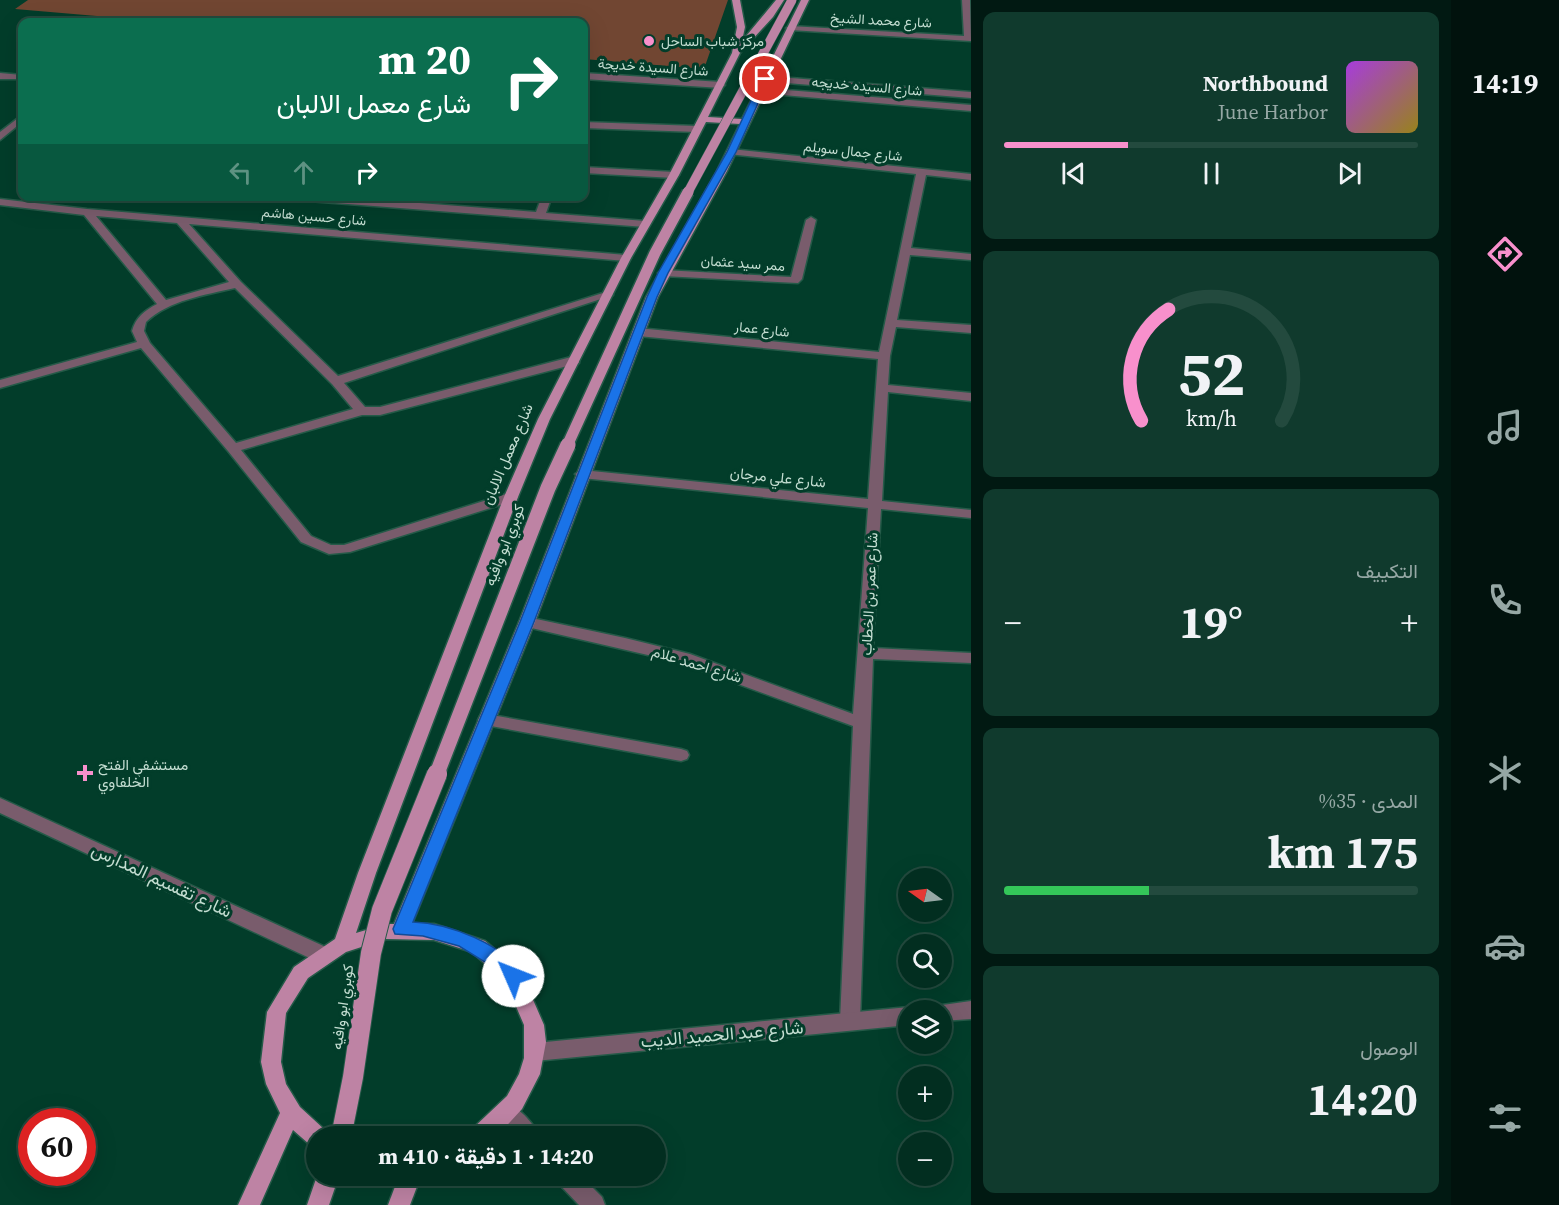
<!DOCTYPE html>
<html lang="ar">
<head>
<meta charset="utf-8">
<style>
	:root { --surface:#022e20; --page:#103a2d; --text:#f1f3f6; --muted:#96a8a5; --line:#234a3e; --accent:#f890cc }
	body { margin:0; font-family:"Source Serif 4",Vazirmatn,serif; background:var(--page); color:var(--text); direction:rtl; height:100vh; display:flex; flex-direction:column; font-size:22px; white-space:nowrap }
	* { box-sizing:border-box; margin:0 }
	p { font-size:20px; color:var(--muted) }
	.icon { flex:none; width:33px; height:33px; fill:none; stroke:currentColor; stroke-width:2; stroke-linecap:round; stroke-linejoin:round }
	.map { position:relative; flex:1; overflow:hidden; direction:ltr }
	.details { display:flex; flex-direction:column; gap:12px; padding:12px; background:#011912; width:480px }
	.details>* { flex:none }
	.hud { position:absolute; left:18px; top:18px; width:570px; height:183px; border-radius:12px; box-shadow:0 6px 24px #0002,0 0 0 2px var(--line); direction:rtl; background:#0b6e4f; color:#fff; overflow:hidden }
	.needle { width:39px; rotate:284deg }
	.buttons { position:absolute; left:898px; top:868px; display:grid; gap:12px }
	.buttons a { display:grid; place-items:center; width:54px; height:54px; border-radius:50%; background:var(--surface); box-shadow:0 6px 24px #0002,0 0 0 2px var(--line); font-size:30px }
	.speed { position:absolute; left:18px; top:1108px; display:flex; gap:12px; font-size:30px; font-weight:700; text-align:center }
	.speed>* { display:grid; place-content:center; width:78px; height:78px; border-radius:50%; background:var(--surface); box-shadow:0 6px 24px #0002,0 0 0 2px var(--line); line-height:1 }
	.speed .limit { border:9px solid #d22; background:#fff; color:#111 }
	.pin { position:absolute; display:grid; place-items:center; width:51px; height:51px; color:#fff; margin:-26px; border:3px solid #fff; border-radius:50%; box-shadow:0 2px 6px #0007 }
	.me { position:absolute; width:66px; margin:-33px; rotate:314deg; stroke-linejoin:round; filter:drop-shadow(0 0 4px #0008) }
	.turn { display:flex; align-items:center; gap:21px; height:126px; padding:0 18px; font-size:27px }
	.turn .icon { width:78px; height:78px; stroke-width:2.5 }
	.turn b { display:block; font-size:42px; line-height:51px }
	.lanes { display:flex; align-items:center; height:57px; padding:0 18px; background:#0003; justify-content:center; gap:30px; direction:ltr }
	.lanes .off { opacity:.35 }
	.big { font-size:45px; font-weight:700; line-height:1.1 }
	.details .widget { flex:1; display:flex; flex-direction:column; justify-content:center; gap:9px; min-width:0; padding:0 21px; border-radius:12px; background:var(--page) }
	.details .dial { align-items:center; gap:0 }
	.dial svg { height:156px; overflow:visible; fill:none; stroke:var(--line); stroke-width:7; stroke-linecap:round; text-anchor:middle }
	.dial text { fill:var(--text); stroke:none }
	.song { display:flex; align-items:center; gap:18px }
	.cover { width:72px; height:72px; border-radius:9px; background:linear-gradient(135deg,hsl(280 70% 55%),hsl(50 70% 35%)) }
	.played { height:6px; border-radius:3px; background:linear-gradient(90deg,var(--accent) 30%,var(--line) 30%) }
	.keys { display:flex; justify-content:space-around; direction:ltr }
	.heat { display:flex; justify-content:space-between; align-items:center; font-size:33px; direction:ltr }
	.charge { height:9px; border-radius:4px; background:linear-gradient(90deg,#34c759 35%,var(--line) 0) }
	.trip { position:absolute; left:306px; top:1126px; width:360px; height:60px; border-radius:30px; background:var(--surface); box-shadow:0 6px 24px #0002,0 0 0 2px var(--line); font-weight:700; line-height:60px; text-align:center; direction:rtl }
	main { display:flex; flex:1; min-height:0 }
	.dock { display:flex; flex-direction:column; width:108px; justify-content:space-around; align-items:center; background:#01120d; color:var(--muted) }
	.dock .icon { width:42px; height:42px }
	.dock .active { color:var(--accent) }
	.dock b { font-size:27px; color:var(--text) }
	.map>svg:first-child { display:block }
	.green { fill:#714632 }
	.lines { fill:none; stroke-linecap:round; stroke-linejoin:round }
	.minor-casing { stroke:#255a48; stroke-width:3 }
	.tertiary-casing { stroke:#255a48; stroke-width:3 }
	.primary-casing { stroke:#255a48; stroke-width:3 }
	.minor { fill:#795c6c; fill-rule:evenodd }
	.tertiary { fill:#795c6c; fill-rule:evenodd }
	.primary { fill:#be83a4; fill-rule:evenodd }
	.primary-bridge-far3-casing { stroke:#255a48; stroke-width:10; stroke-linecap:butt }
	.primary-bridge-far2-casing { stroke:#255a48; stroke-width:14; stroke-linecap:butt }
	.primary-bridge-far1-casing { stroke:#255a48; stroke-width:18; stroke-linecap:butt }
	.primary-bridge-casing { stroke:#255a48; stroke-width:22; stroke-linecap:butt }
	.primary-bridge-far3 { stroke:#be83a4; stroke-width:9 }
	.primary-bridge-far2 { stroke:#be83a4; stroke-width:11 }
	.primary-bridge-far1 { stroke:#be83a4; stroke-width:15 }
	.primary-bridge { stroke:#be83a4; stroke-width:20 }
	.route { fill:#1a73e8; stroke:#114b97; stroke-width:1.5 }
	.poi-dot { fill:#f890cc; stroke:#023d2a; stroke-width:2 }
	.labels { text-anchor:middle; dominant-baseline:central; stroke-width:6; stroke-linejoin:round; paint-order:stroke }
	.far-street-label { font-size:14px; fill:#c3ddd1; stroke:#023d2a }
	.far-poi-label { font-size:14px; fill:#c3ddd1; stroke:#023d2a; text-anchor:start }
	.street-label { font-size:15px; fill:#c3ddd1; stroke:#023d2a }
	.poi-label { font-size:15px; fill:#c3ddd1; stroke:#023d2a; text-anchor:start }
	.near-street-label { font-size:18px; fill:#c3ddd1; stroke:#023d2a }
</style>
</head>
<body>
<main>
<nav class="dock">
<b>14:19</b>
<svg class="icon active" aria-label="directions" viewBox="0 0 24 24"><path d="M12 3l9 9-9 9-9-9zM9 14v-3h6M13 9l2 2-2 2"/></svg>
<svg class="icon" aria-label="music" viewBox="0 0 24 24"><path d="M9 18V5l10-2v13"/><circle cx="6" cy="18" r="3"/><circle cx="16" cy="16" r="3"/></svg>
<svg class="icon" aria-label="phone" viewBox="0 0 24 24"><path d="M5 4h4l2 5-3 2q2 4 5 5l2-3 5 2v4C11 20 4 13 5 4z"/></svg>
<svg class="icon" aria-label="climate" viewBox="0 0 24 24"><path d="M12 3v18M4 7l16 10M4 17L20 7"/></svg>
<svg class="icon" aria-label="car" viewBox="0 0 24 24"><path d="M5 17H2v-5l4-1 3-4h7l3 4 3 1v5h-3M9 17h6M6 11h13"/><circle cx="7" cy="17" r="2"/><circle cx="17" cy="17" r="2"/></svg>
<svg class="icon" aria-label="filters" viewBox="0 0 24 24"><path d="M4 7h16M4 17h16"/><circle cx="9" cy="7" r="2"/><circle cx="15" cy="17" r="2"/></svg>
</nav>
<section class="details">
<div class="widget">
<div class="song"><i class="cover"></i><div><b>Northbound</b><p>June Harbor</p></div></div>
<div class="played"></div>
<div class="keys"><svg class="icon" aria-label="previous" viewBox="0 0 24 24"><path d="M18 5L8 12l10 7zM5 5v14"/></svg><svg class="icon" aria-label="pause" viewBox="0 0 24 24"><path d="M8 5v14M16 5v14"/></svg><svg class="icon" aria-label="next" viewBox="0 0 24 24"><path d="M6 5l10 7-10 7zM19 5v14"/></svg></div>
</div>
<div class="widget dial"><svg viewBox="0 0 100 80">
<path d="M14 69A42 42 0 1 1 86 69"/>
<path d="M14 69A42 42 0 0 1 28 12" stroke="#f890cc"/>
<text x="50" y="56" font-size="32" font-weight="700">52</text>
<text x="50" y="72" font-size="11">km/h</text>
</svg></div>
<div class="widget"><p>التكييف</p>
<div class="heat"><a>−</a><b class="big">19°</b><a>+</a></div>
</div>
<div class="widget"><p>المدى · 35%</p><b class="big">175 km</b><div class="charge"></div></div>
<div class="widget"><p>الوصول</p><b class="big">14:20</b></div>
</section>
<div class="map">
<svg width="971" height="1205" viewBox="0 0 971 1205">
	<rect width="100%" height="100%" fill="#023d2a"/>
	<!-- green -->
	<path class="green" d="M28,0H728L704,69L584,59V22H167L15,9Z"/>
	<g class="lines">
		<defs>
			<g id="minor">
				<path d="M962,0H970L971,41L790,30L786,28L790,26L964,36Z"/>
				<path d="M0,73L22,75V79H0Z"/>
				<path d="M584,73L721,82L725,85L721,88L584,79Z"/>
				<path d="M765,76L971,92V98L762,81L761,79Z"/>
				<path d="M761,88L971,105V111L758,93L757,91Z"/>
				<path d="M22,115V122L0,140V132Z"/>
				<path d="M584,122L697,126L702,129L697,132L584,128Z"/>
				<path d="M731,149L971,174V180L926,175L911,248L971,254V260L910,255L897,320L971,325V333L896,327L890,356L888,385L971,393V401L888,392L882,501L971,510V518L881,509L873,648L971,653V663L873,659L860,1021L857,1027L850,1030L843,1027L840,1021L853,726L678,662L527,627L519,622L527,617L625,638L690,654L853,714L868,508L582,478L575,474L582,470L868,499L878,359L638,336L632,332L638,328L879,352L916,174L728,154V150Z"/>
				<path d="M584,167L674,172L679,175L674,178L584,173Z"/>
				<path d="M278,196H329L536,212L542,196H552L546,213L645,221L650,224L645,227L283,199Z"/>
				<path d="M0,199L87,209L626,255L631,258L626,261L189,224L241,282L338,376L603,293L607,292L613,295L344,383L365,407H380L575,356L579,357V363L380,415H362L241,450L311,536L331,545H344L506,494L511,493L518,497L516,500L350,552L329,554L301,542L228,451L141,348L0,388V380L137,342L132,331C136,317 144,311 157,304L84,215L0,205ZM96,216L177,223L229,282L166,300ZM235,288L332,384L353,409L236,443L150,343L144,331L146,322C169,300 205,295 235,288Z"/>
				<path d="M811,217L816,220L802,279L798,283L663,276L658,273L663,270L791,277L806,220Z"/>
				<path d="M486,714L681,749L687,751L689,755L687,759L681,761L480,724L478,720L480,716Z"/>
				<path d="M0,798L330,949L333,955L330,961L323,963L316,961L0,813Z"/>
				<path d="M507,1103C520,1108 534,1124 540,1137H515L496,1113L500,1106Z"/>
				<path d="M555,1176H581L602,1197L605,1205H579L558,1183Z"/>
			</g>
			<g id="tertiary">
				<path d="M971,1001V1019L942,1021V1011H932L935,1006Z"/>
				<path d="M909,1007L917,1011H909V1025L535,1061L528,1058L525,1052L528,1046L535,1043Z"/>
			</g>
			<g id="primary">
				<path d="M732,0H740L745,27L742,41L776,0H784L773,17L740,53L708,117L742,119L801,0H809L727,171L658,297L535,622L412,924H434L485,941L521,972L544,1025L546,1042L540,1074L522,1109L499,1134L495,1137H468L471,1130L507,1096L519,1074L524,1058V1025L506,983L472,952L434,940L386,939L346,952L308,978L286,1013L281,1062L286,1084L300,1107L325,1130L328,1137H316V1147L309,1144L293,1130L260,1205H238L280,1113L266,1084L261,1062L267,1012L294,967L335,939L358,873L504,497L538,419L621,258L669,175L732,53L737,27ZM706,122L740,124L717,171L646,297L519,622L394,924H386L356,933L376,873L518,497L550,419L631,258L679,175Z"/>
				<path d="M317,1176H339L329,1205H307Z"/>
				<path d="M399,1176H421L410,1205H388Z"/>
			</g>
		</defs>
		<!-- minor casing -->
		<use href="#minor" class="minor-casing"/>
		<!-- tertiary casing -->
		<use href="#tertiary" class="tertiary-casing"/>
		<!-- primary casing -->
		<use href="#primary" class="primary-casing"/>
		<!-- minor -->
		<use href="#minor" class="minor"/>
		<!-- tertiary -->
		<use href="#tertiary" class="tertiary"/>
		<!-- primary -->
		<use href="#primary" class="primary"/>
		<defs>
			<path id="primary-bridge-far3" d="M687,194L792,0"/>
			<path id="primary-bridge-far2" d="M567,446L655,253L688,192"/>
			<path id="primary-bridge-far1" d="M436,776L548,488L568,445"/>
			<path id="primary-bridge" d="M341,1137L353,1077L371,953L382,910L437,774"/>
		</defs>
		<!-- primary-bridge-far3 casing -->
		<use href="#primary-bridge-far3" class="primary-bridge-far3-casing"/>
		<!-- primary-bridge-far2 casing -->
		<use href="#primary-bridge-far2" class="primary-bridge-far2-casing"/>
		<!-- primary-bridge-far1 casing -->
		<use href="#primary-bridge-far1" class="primary-bridge-far1-casing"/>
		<!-- primary-bridge casing -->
		<use href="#primary-bridge" class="primary-bridge-casing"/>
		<!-- primary-bridge-far3 -->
		<use href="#primary-bridge-far3" class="primary-bridge-far3"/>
		<!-- primary-bridge-far2 -->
		<use href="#primary-bridge-far2" class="primary-bridge-far2"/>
		<!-- primary-bridge-far1 -->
		<use href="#primary-bridge-far1" class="primary-bridge-far1"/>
		<!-- primary-bridge -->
		<use href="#primary-bridge" class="primary-bridge"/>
	</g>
	<!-- route -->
	<path class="route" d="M765,77L769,79L736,152L668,273L657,297L534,622L413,922C447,923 506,944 522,976L519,981L513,984L507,981L493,967L459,946L423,936L395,934L393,929L520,622L647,297L658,273L727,152L761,79Z"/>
	<!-- markers -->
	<g class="poi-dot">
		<circle cx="649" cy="41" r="6"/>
		<path d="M82 764h6v6h6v6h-6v6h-6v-6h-6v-6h6z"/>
	</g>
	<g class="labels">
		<!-- far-street labels -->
		<g class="far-street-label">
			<text transform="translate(881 20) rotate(3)">شارع محمد الشيخ</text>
			<text transform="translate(653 67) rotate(4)">شارع السيدة خديجة</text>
			<text transform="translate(867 86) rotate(5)">شارع السيده خديجه</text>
			<text transform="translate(853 151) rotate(6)">شارع جمال سويلم</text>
			<text transform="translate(314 216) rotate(5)">شارع حسين هاشم</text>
			<text transform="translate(743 263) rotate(4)">ممر سيد عثمان</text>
			<text transform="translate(762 329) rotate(6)">شارع عمار</text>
		</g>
		<!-- far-poi labels -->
		<g class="far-poi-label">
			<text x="661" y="41">مركز شباب الساحل</text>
		</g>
		<!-- street labels -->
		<g class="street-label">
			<text transform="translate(507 454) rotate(-67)">شارع معمل الالبان</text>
			<text transform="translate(778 477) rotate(6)">شارع علي مرجان</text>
			<text transform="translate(504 545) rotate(-69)">كوبري ابو وافيه</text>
			<text transform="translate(869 594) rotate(-87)">شارع عمر بن الخطاب</text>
			<text transform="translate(697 664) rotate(17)">شارع احمد علام</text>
			<text transform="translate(342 1007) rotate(-82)">كوبري ابو وافيه</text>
		</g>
		<!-- poi labels -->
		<g class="poi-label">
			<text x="98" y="764">مستشفي الفتح<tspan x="98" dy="17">الخلفاوي</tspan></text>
		</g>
		<!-- near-street labels -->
		<g class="near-street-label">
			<text transform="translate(162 880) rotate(25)">شارع تقسيم المدارس</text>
			<text transform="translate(722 1034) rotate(-5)">شارع عبد الحميد الديب</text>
		</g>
	</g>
</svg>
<div class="buttons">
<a><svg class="needle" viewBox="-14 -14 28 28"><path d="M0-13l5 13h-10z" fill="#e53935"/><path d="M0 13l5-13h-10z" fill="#96a8a5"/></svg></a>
<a><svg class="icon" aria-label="search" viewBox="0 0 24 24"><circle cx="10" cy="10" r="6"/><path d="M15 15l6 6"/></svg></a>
<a><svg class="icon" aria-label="layers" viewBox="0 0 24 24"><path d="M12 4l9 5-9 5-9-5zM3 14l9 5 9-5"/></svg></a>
<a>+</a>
<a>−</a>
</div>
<div class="speed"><div class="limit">60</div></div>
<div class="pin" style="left:765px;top:79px;background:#d93025"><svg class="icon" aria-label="arrive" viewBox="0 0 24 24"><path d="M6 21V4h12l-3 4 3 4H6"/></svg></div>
<svg class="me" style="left:513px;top:976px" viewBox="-20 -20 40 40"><circle r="19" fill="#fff"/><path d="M0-13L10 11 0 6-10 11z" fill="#1a73e8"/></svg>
<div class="trip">14:20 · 1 دقيقة · 410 m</div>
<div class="hud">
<div class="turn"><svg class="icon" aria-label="right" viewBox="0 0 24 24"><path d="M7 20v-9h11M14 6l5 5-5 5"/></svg><div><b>20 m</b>شارع معمل الالبان</div></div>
<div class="lanes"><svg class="icon off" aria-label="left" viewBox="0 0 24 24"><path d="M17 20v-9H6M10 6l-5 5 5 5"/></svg><svg class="icon off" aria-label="ahead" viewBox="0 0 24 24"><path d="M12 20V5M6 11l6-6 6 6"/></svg><svg class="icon" aria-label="right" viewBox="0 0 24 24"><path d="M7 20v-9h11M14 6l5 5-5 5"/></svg></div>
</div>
</div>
</main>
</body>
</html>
